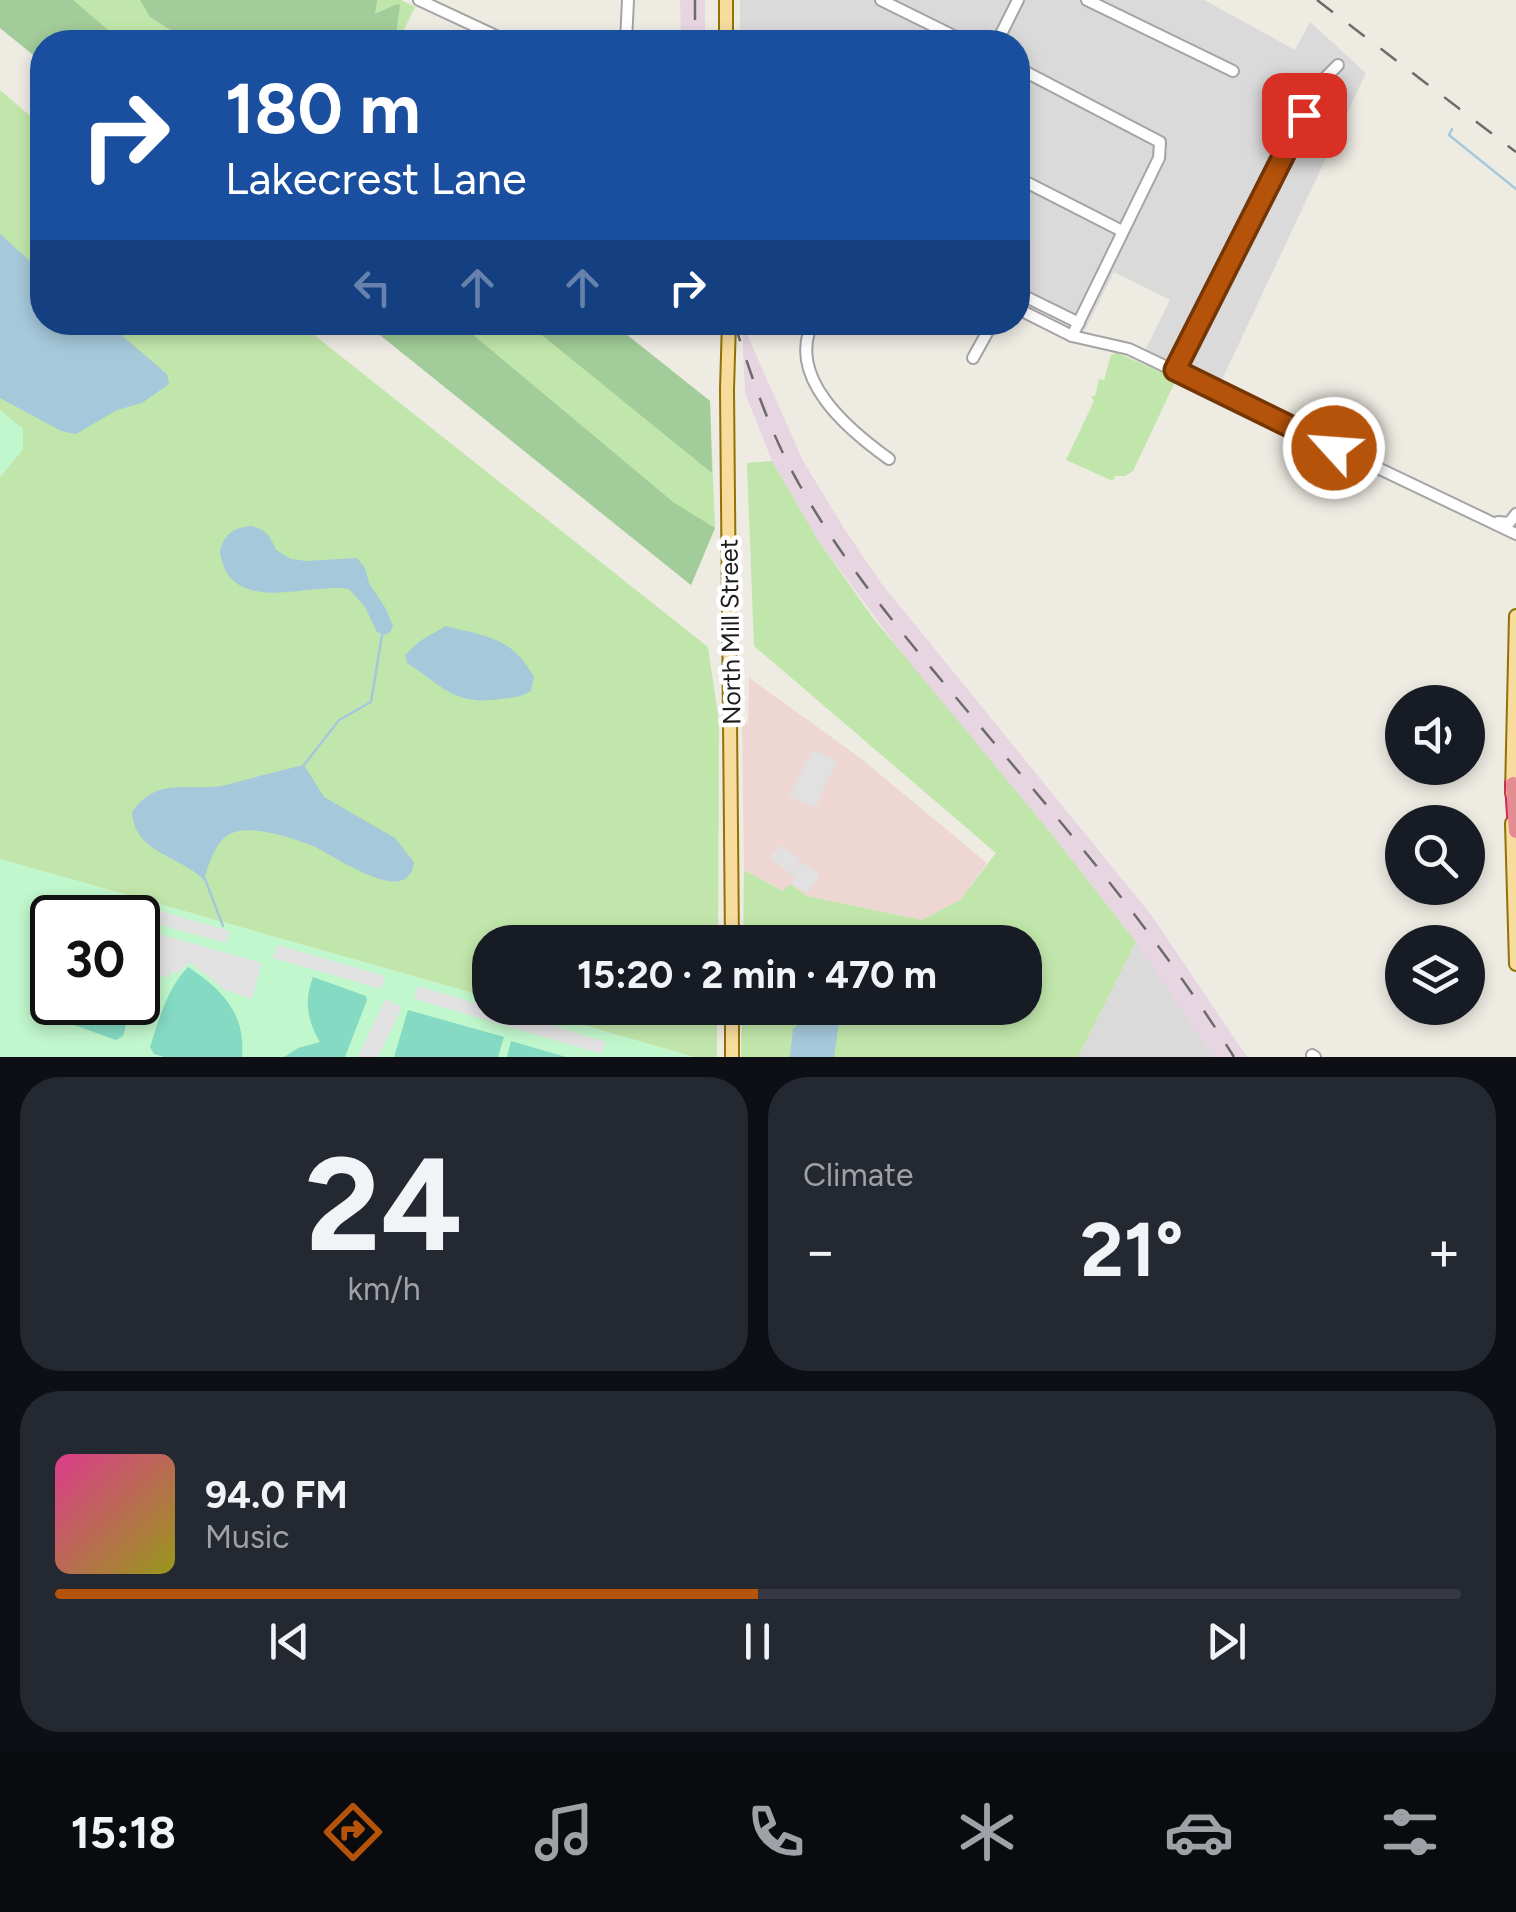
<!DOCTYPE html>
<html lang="en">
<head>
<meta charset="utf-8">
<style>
	:root { --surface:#171b24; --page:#242831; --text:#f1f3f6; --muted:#9ea1a6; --line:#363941; --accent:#b45309 }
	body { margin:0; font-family:Figtree,sans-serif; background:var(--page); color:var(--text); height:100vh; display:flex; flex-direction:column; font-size:38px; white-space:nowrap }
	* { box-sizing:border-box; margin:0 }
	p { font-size:32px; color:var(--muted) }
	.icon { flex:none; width:55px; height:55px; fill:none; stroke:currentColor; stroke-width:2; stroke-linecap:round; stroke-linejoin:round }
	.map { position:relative; height:1057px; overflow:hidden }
	.sheet { display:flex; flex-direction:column; gap:20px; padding:20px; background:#0d0f14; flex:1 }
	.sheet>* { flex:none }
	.hud { position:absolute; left:30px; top:30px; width:1000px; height:305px; border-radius:40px; box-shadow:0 5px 15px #0003; background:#1a4fa0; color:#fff; overflow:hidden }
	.controls { position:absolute; left:1385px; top:685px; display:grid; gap:20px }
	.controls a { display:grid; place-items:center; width:100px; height:100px; border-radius:50%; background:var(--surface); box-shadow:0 5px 15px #0003; font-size:50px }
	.speed { position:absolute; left:30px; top:895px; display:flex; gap:20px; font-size:50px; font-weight:700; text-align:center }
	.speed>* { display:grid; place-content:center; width:130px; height:130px; border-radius:50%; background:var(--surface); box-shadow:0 5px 15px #0003; line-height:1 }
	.speed .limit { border:5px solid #111; border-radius:15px; background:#fff; color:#111 }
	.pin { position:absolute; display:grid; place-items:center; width:85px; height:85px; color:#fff; margin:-42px; border-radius:20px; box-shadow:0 5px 15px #0006 }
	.me { position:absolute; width:110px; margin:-55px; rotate:296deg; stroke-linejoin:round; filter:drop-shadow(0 0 8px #0008) }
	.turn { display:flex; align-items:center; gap:35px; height:210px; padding:0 30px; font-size:45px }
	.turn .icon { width:130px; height:130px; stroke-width:2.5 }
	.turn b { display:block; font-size:70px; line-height:85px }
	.lanes { display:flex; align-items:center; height:95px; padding:0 30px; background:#0003; justify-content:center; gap:50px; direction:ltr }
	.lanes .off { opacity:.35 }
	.big { font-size:75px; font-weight:700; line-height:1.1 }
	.sheet .card { flex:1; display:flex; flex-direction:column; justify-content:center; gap:15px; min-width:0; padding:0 35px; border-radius:40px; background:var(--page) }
	.sheet .dial { align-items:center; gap:0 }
	.dial b { font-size:130px; line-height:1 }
	.song { display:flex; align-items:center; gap:30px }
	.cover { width:120px; height:120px; border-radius:15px; background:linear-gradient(135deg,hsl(330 70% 55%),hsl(60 70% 35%)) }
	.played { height:10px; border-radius:5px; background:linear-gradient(90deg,var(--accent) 50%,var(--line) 50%) }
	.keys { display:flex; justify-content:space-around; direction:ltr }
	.heat { display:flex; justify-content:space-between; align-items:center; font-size:55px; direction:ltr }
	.sheet .tiles { flex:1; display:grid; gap:20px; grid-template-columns:1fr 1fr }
	.card:last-child { grid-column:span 2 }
	.trip { position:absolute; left:472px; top:925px; width:570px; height:100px; border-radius:40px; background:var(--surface); box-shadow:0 5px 15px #0003; font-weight:700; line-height:100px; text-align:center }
	.tab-bar { display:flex; height:160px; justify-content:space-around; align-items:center; background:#090b0e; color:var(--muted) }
	.tab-bar .icon { width:70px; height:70px }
	.tab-bar .selected { color:var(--accent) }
	.tab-bar b { font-size:45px; color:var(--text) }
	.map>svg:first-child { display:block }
	.residential { fill:#dbdada }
	.commercial { fill:#eed7d3 }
	.industrial { fill:#e7d5e1 }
	.grass { fill:#c1e6ab }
	.forest { fill:#a2cc99 }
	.park { fill:#c1f7cc; fill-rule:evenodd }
	.pitch { fill:#84dac3 }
	.parking { fill:#e1e1e1 }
	.water { fill:#a5c8da }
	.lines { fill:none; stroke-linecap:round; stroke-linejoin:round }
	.stream { stroke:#a5c8da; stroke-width:2.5 }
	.minor-casing { stroke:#a4a4a4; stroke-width:14 }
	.major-casing { stroke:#907206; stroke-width:16 }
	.highway-casing { stroke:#d12b50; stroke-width:18 }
	.minor { stroke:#fff; stroke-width:10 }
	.major { stroke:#f8dc9e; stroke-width:12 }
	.highway { stroke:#e38d93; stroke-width:14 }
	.rail { stroke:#6b6b6b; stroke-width:2.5; stroke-dasharray:20 20; stroke-linecap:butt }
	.route-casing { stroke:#753606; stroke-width:25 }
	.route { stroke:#b45309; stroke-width:18 }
	.labels { text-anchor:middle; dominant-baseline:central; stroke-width:9; stroke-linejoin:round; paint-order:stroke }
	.street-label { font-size:25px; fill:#1d1d1d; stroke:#fff }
</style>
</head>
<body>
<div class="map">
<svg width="1516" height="1057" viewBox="0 0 1516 1057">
	<rect width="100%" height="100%" fill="#eeebe3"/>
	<!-- residential -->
	<g class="residential">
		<path d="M740,0H1204L1295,50L1310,22L1366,73L1219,386L1145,351L1170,300L1114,272L1084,332L1018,299V42H740Z"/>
		<path d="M1136,942L1194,1025L1214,1057H1078Z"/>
	</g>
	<!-- commercial -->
	<path class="commercial" d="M749,678L859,757L987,863L960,900L922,920L807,896L790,884L784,891L744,870L742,723H748Z"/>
	<!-- industrial -->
	<g class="industrial">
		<path d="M680,0H705V42H681Z"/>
		<path d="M742,323L803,461L845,530L881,583L1152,916L1247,1057H1214L1136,942L1054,837L920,678L818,540L772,461L745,393Z"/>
	</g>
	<!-- grass -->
	<g class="grass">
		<path d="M0,0H401L415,7L398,42H42V62L0,28Z"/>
		<path d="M0,90L42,126V322L299,323L708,647L719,722L718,942H490V998L0,859V477L23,449V429L0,410Z"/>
		<path d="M365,323H612L710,401L715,528L691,585Z"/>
		<path d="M1117,353L1173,377L1175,382L1133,471L1125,476H1115L1113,481L1066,460L1094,401L1091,396H1095L1099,379L1104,380L1111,355Z"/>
		<path d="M772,461L818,540L873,618L1054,837L1136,942L1078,1057H741L742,1008H1025V942H743L744,870L783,891L790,884L807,896L922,920L960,900L996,853L754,646L747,463Z"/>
		<path d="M524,1008H717V1057H694Z"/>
	</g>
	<!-- forest -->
	<g class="forest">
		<path d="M0,0H73L122,42H42V62L0,28Z"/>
		<path d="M140,0H377L375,14L397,4L400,5L395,42H190L150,17Z"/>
		<path d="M365,323H459L673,502L715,528L691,585Z"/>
		<path d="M527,323H612L710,401L712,473Z"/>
	</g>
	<!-- park -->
	<g class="park">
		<path d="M0,410L23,429V449L0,477Z"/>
		<path d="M0,859L490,998V1008H524L694,1057H0ZM52,918H138V1002H52Z"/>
	</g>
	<!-- pitch -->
	<g class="pitch">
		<path d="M188,967C222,989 246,1014 242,1057H164L154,1054L150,1047C159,1019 168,987 188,967Z"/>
		<path d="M313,977L366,996L367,1000L345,1057H284L298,1048L320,1042C307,1021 304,1000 313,977Z"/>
		<path d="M66,1003H132L123,1036L116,1040L57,1019Z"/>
		<path d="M408,1010L504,1037L498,1057H394Z"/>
		<path d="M511,1041L566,1057H507Z"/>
	</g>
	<!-- parking -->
	<g class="parking">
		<path d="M813,750L837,761L815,808L789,796Z"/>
		<path d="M780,845L800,860L797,868L802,862L820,875L807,894L792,883L795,877L770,858Z"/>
		<path d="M132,903L230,931L226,943L128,916Z"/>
		<path d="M138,928L262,963L252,999L225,990L190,962L176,974L171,971L169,978L138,969Z"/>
		<path d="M277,945L385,976L381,989L273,958Z"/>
		<path d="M418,986L554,1026L606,1042L602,1054L414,999Z"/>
		<path d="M385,999L402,1007L378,1057H358Z"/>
	</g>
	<!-- water -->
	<g class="water">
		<path d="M0,234L42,272V322L107,323L167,374L169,384L142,403L117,410L76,434L61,431L0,398Z"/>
		<path d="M251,526C267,529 271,538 276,550L291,559L306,561L357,558L365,568L369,583L386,609L393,626L390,632L384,635L377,632L365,607L349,589C308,582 230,618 220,552C224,533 234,528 251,526Z"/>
		<path d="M446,626C487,637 511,636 534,677L531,691C521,697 512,698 500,699C454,706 443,686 407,663L405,655L420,641Z"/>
		<path d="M304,765L324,797L395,838L414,862C408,912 330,851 308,844C287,836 242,821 224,838C213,849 208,866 204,880C181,856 134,853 132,812C159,774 190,793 226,785C252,778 278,771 304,765Z"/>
		<path d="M806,1008H841L834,1057H790L793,1029L805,1018Z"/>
	</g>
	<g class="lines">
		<!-- stream -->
		<g class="stream">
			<path d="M1452,129L1449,135L1516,189"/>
			<path d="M304,765L339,720L371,702L382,635"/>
			<path d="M205,879L223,926"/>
		</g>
		<defs>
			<g id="minor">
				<path d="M419,0L509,42"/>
				<path d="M881,0L966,42"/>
				<path d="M1087,0L1233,71"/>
				<path d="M726,34L743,42"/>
				<path d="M626,42L628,0"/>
				<path d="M997,42L1018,0"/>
				<path d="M1018,68L1160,142L1159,158L1072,336"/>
				<path d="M1018,178L1122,231"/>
				<path d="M1018,293L1079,323"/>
				<path d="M1018,309L1072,336L1129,349L1516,534"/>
				<path d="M813,322C785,378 850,431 889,459"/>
				<path d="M973,358L993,322"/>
				<path d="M1175,371L1320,83L1338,65"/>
				<path d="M1498,522L1509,523L1516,514"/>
				<path d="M1312,1055L1315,1057"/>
			</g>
			<g id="major">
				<path d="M726,42V0"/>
				<path d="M729,322L727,389L732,942"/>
				<path d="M1512,793L1516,616"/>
				<path d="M1512,823L1516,964"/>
				<path d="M732,1008V1057"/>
			</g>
			<path id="highway" d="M1513,784L1516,831"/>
		</defs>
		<!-- minor casing -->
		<use href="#minor" class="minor-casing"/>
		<!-- major casing -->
		<use href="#major" class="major-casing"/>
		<!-- highway casing -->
		<use href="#highway" class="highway-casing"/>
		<!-- minor -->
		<use href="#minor" class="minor"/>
		<!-- major -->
		<use href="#major" class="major"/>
		<!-- highway -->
		<use href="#highway" class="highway"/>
		<!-- rail -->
		<g class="rail">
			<path d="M695,0V42"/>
			<path d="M1317,0L1516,152"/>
			<path d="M734,322C752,378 770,433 799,484C853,580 925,660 995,744C1080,844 1164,945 1234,1057"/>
		</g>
	</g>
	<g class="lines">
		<defs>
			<path id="route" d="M1304,115L1175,370L1334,448"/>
		</defs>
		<!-- route casing -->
		<use href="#route" class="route-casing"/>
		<!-- route -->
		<use href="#route" class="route"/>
	</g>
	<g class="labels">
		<!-- street labels -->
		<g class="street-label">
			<text transform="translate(730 632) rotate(-91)">North Mill Street</text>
		</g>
	</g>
</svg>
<div class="controls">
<a><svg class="icon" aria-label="sound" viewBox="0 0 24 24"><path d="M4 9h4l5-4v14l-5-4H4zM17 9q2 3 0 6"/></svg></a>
<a><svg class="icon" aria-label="search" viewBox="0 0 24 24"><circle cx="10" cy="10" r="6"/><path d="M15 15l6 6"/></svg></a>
<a><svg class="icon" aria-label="layers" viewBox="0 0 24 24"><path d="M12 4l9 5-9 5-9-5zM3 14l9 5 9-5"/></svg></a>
</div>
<div class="speed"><div class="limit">30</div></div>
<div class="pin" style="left:1304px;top:115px;background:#d93025"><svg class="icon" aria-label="arrive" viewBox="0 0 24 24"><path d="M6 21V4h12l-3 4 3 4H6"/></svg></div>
<svg class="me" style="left:1334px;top:448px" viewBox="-20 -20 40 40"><circle r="17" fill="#b45309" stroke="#fff" stroke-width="3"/><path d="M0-11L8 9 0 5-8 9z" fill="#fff"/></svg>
<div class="trip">15:20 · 2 min · 470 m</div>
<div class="hud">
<div class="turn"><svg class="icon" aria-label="right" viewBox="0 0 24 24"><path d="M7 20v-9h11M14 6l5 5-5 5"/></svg><div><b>180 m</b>Lakecrest Lane</div></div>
<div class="lanes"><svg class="icon off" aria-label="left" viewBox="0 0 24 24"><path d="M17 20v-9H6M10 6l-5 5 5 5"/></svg><svg class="icon off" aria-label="ahead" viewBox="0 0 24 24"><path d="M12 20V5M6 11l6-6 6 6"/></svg><svg class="icon off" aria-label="ahead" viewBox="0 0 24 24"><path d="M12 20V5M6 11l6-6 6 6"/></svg><svg class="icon" aria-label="right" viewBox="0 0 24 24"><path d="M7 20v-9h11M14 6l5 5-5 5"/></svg></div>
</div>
</div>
<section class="sheet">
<div class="tiles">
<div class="card dial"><b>24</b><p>km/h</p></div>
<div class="card"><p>Climate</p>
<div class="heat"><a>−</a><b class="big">21°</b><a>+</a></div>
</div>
<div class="card">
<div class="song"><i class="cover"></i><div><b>94.0 FM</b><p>Music</p></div></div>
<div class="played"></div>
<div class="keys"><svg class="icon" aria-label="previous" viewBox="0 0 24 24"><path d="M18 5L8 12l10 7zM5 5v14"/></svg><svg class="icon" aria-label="pause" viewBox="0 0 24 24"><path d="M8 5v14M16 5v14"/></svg><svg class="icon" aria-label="next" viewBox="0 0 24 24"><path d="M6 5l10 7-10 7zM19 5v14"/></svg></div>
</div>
</div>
</section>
<nav class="tab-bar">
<b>15:18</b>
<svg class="icon selected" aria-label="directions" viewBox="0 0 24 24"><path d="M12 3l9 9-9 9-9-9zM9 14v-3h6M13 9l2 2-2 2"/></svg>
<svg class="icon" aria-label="music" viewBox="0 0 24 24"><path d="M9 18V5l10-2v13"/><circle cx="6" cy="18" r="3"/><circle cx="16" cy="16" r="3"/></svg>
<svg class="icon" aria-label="phone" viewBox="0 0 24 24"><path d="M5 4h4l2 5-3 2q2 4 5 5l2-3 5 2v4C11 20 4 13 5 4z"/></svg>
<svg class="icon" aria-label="climate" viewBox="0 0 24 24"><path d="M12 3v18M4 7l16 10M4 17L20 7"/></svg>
<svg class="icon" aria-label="car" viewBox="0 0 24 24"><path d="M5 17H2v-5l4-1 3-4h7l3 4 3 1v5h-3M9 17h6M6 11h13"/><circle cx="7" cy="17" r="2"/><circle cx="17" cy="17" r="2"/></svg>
<svg class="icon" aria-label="filters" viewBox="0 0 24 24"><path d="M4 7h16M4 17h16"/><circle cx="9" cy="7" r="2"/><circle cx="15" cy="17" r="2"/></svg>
</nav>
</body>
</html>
